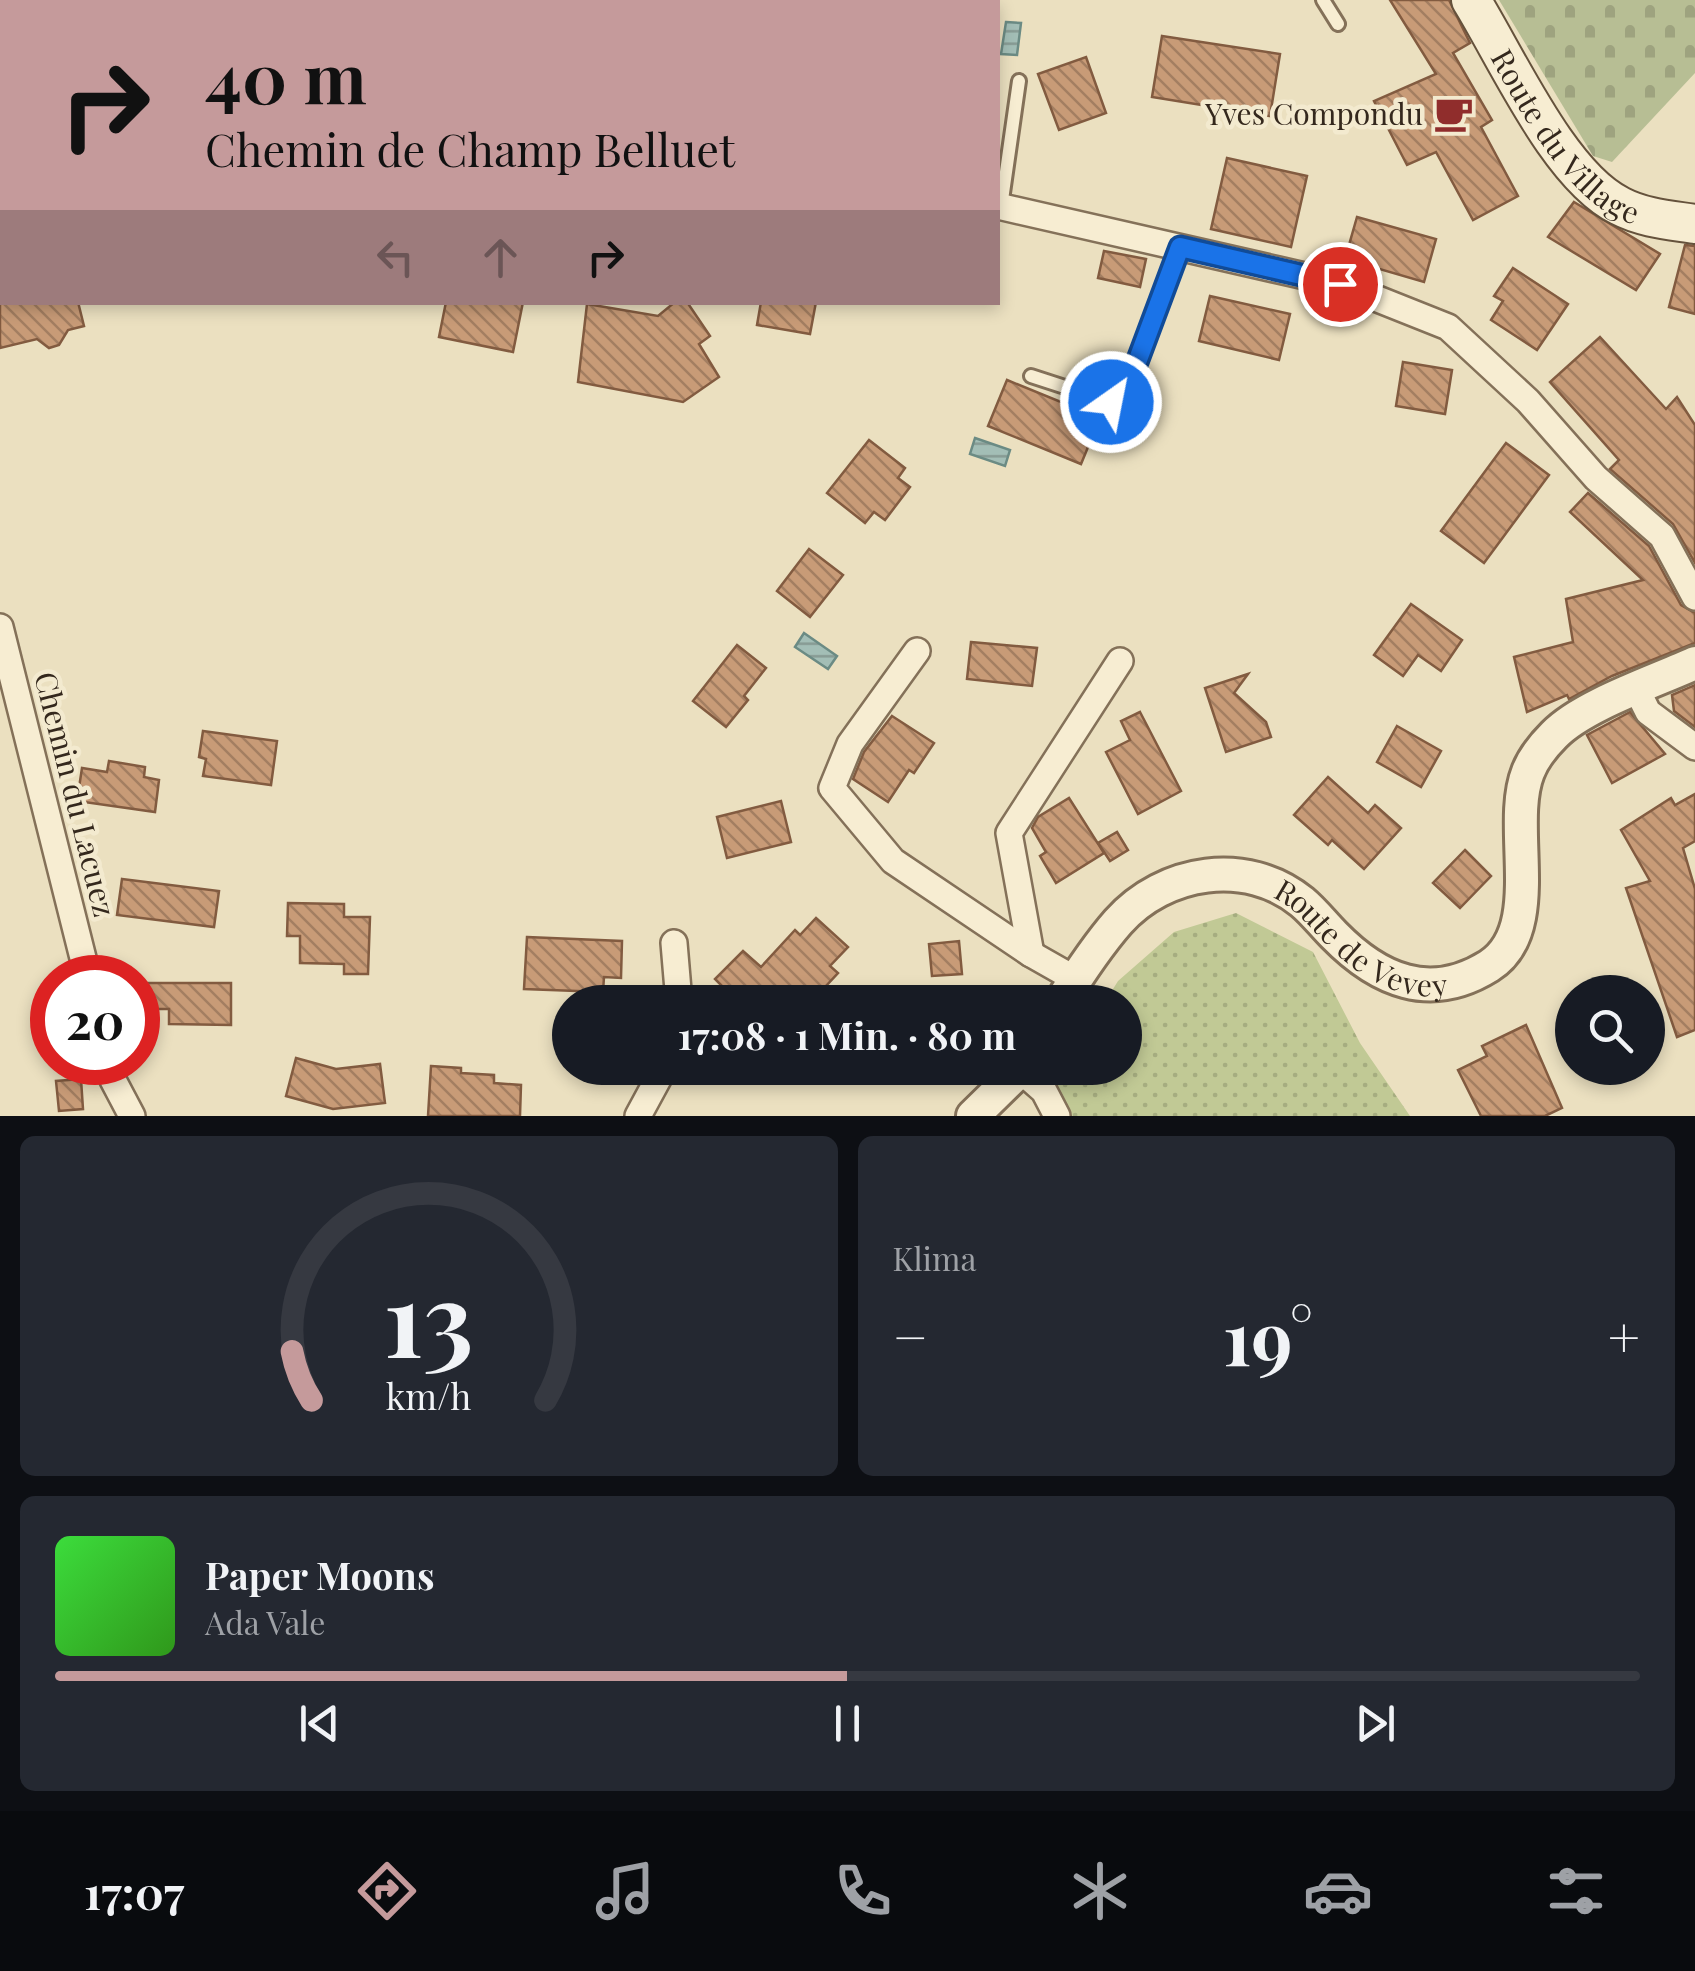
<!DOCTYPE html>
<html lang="de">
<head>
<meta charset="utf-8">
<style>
	:root { --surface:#171b24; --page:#242831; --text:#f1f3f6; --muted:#9ea1a6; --line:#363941; --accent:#c59a9b }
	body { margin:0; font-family:"Playfair Display",serif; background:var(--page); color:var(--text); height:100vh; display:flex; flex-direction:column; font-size:38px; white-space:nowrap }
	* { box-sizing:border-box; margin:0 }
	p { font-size:32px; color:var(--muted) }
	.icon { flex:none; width:55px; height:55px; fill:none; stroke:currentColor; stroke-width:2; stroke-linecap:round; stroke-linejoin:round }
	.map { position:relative; height:1116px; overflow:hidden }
	.details { display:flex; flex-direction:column; gap:20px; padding:20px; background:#0d0f14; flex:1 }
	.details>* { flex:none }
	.guide { position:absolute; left:0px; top:0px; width:1000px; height:305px; box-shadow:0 5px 15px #0003; background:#c59a9b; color:#111; overflow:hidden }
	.fabs { position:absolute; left:1555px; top:975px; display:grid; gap:20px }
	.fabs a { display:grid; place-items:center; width:110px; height:110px; border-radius:50%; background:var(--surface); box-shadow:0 5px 15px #0003; font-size:50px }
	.speed { position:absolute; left:30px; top:955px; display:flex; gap:20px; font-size:50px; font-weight:700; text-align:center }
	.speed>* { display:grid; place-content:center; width:130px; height:130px; border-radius:50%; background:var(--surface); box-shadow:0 5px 15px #0003; line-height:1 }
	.speed .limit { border:15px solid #d22; background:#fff; color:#111 }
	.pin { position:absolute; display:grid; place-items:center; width:85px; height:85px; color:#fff; margin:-42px; border:5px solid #fff; border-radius:50%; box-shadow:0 2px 10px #0007 }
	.me { position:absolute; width:110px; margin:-55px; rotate:33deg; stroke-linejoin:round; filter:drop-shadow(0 0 8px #0008) }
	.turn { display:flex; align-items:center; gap:35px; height:210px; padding:0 40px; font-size:45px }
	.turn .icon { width:130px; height:130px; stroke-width:2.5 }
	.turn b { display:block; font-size:70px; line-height:85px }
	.lanes { display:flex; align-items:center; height:95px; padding:0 40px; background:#0003; justify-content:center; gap:50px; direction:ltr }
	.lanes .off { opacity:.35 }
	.big { font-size:75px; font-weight:700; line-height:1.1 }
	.details .tile { flex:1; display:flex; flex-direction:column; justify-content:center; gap:15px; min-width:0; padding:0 35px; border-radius:15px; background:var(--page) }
	.details .dial { align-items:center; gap:0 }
	.dial svg { height:260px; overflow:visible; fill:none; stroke:var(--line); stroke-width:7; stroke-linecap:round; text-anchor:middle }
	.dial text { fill:var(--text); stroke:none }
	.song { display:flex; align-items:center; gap:30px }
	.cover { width:120px; height:120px; border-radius:15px; background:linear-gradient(135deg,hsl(120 70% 55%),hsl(110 70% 35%)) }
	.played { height:10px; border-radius:5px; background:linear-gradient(90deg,var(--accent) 50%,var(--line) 50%) }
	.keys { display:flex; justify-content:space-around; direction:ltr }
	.heat { display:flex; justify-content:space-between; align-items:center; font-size:55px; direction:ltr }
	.details .tiles { flex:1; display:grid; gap:20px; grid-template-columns:1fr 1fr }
	.tile:last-child { grid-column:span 2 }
	.trip { position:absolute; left:552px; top:985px; width:590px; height:100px; border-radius:50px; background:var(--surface); box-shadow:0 5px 15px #0003; font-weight:700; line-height:100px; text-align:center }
	.menu { display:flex; height:160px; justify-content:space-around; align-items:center; background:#090b0e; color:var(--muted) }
	.menu .icon { width:70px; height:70px }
	.menu .on { color:var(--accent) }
	.menu b { font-size:45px; color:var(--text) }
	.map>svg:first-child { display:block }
	.grass { fill:url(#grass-dots) }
	.cemetery { fill:url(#cemetery-stones) }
	.green { fill:#c1c995 }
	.water { fill:url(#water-rules); stroke:#6b8b84; stroke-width:2.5 }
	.building { fill:url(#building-back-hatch); stroke:#825b40; stroke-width:2.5 }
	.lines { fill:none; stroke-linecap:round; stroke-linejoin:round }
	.service-casing { stroke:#847159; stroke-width:18 }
	.minor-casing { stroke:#847159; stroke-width:30 }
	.tertiary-casing { stroke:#847159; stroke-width:38 }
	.secondary-casing { stroke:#65523c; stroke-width:42 }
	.service { stroke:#f7edd2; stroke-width:12 }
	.minor { stroke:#f7edd2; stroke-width:25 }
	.tertiary { stroke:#f7edd2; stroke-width:32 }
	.secondary { stroke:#f7edd2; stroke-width:38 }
	.route-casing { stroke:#114b97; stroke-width:25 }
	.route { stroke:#1a73e8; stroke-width:18 }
	.labels { text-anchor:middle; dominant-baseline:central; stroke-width:9; stroke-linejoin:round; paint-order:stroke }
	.poi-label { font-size:30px; fill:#34281d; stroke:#f3eacf; text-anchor:end }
	.street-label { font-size:30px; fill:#34281d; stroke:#f3eacf }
</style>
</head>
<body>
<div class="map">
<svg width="1695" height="1116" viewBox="0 0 1695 1116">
	<defs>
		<pattern id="grass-dots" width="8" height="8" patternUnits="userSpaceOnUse" patternTransform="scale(2.5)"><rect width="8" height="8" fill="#c1c995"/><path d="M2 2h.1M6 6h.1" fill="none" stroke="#a6ad80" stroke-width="1.8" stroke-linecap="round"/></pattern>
		<pattern id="cemetery-stones" width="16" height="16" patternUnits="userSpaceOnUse" patternTransform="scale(2.5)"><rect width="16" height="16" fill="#b7be94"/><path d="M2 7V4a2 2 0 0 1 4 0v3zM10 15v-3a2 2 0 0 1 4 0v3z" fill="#9ea37f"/></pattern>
		<pattern id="water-rules" width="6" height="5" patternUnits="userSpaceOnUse" patternTransform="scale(2.5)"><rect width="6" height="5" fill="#a3beb6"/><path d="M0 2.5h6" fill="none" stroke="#869a93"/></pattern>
		<pattern id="building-back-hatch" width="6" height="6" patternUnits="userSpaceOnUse" patternTransform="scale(2.5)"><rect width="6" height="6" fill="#c89b77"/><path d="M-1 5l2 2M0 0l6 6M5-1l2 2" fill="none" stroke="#a37e61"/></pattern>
	</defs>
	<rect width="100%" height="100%" fill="#ebe0c0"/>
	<!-- grass -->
	<path class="grass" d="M1236,913L1313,952L1360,1043L1410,1116H1050L1042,1102L1064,1068H1125V1002H1105L1118,981L1174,932Z"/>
	<!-- cemetery -->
	<path class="cemetery" d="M1499,0H1695V73L1612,162L1593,156Z"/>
	<!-- green -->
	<path class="green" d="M742,0H958L746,2Z"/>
	<!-- water -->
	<g class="water">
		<path d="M1006,22L1021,23L1017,55L1001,54Z"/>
		<path d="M975,438L1010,450L1005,466L970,454Z"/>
		<path d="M804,633L837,656L828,669L795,647Z"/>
	</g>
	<!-- building -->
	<g class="building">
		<path d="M1390,0H1449L1470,43L1453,53L1492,120L1481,127L1518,196L1473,220L1436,152L1407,165L1374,101L1436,74Z"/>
		<path d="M1162,36L1280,54L1270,116L1152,97Z"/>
		<path d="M1086,57L1106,113L1059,130L1038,74Z"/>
		<path d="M1227,158L1307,176L1291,247L1211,229Z"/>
		<path d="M1574,202L1660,254L1636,290L1548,237Z"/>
		<path d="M1357,217L1436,239L1424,282L1345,259Z"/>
		<path d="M1685,245L1695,246V314L1669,307Z"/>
		<path d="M1104,251L1146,259L1140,287L1098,278Z"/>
		<path d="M1513,268L1568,304L1537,350L1491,320L1503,301L1494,296Z"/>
		<path d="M1210,296L1290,314L1279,360L1199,341Z"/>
		<path d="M0,302H78L84,326L68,330L59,345L49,348L37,339L0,348Z"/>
		<path d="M446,302H523L513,352L439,337Z"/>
		<path d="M675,302H687L710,336L699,344L719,377L683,402L578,382L587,304L658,316Z"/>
		<path d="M761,302H816L810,334L757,325Z"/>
		<path d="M1600,337L1666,409L1677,397L1695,425V563L1673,524L1610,469L1619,460L1550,382Z"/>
		<path d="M1403,362L1452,370L1445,414L1396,406Z"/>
		<path d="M1007,380L1100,418L1081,464L988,426Z"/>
		<path d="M869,440L905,468L898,478L910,487L885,520L874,512L865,523L827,493Z"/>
		<path d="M1506,443L1549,475L1484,563L1441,531Z"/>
		<path d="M1588,493L1649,546L1681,605L1695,613V643L1612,676L1569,699L1567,695L1527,712L1514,657L1573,642L1566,599L1643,580L1570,512Z"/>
		<path d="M809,549L843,575L810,617L777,591Z"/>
		<path d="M1411,604L1462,640L1441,671L1418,655L1403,676L1374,655Z"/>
		<path d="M971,642L1037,648L1032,686L967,679Z"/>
		<path d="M737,645L766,668L744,696L748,700L726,727L693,701Z"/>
		<path d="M1248,674L1234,693L1266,722L1271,737L1226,752L1205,688Z"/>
		<path d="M1695,685V727L1674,711L1672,695Z"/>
		<path d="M1140,712L1181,791L1138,814L1106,752L1130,740L1121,721Z"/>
		<path d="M1630,712L1665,754L1612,783L1587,735Z"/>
		<path d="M892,716L934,743L914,773L909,770L888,802L853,779L864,752Z"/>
		<path d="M1397,726L1441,751L1421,787L1377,762Z"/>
		<path d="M203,731L277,741L271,785L203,776L206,759L199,757Z"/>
		<path d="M109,761L145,767L144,777L159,780L155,812L77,801L82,768L107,772Z"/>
		<path d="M1328,777L1368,813L1375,805L1401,828L1364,869L1332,840L1328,845L1294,815Z"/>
		<path d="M1695,794V841L1683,848L1695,889V1030L1677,1037L1626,888L1650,881L1621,830L1671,798L1675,805Z"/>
		<path d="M1069,798L1104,853L1056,883L1040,856L1046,852L1032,828L1038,817Z"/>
		<path d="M781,801L791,842L727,858L717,817Z"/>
		<path d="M1117,832L1128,850L1110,861L1098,843Z"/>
		<path d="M1465,850L1491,876L1460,908L1433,883Z"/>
		<path d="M122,879L219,891L214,927L117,915Z"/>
		<path d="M288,903L344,904V917H370L368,974H344V964L300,963V936H287Z"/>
		<path d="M816,918L848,947L830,966L838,973L811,1002H712L725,989L715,979L743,951L761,967L795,930L800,935Z"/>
		<path d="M527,937L622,941L621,978L604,977L603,992L524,989Z"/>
		<path d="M959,941L962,974L932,976L929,944Z"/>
		<path d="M143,983H231V1025L169,1024V1009H143Z"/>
		<path d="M1526,1025L1562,1108L1545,1116H1481L1458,1070L1487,1056L1482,1046Z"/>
		<path d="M296,1058L336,1069L380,1064L385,1103L333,1109L286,1096Z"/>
		<path d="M431,1066L461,1068V1073L494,1075V1083L521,1085L520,1116H428Z"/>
		<path d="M81,1079L83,1109L59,1111L56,1081Z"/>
	</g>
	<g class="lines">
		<defs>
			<g id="service">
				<path d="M1323,0L1338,24"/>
				<path d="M0,83L2,84"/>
				<path d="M1001,207L1019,81"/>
				<path d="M0,217L2,214"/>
				<path d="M0,260L2,261"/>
				<path d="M1031,376L1111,402L1124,397L1180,247"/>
			</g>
			<g id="minor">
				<path d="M215,0L218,2"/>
				<path d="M998,206L1340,284L1448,327L1528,401L1596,478L1662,536L1695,597"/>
				<path d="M0,627L88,978"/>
				<path d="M917,651L850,744L832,788L893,861L1031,954L1075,979"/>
				<path d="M1637,690L1648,712L1695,747"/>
				<path d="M674,943L679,1002"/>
				<path d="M1031,954L1009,833L1120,661"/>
				<path d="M109,1062L113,1080L132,1116"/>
				<path d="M1020,1070L1044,1091L1057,1116"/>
				<path d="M638,1116L664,1068"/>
			</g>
			<g id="tertiary">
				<path id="s1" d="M1061,1002C1078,975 1097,946 1118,922C1164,870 1247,857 1302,902C1314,912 1323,924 1334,935C1378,980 1430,1003 1489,966C1547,929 1506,827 1528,772C1533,759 1544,745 1554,735C1583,705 1656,681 1695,663"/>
				<path d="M973,1116L1022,1068"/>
			</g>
			<g id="secondary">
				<path id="s2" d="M1471,0C1507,58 1559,176 1620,206C1643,218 1669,220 1695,224"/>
			</g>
		</defs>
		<!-- service casing -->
		<use href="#service" class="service-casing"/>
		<!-- minor casing -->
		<use href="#minor" class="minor-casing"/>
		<!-- tertiary casing -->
		<use href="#tertiary" class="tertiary-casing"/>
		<!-- secondary casing -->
		<use href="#secondary" class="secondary-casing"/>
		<!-- service -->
		<use href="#service" class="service"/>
		<!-- minor -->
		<use href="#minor" class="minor"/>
		<!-- tertiary -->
		<use href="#tertiary" class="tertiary"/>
		<!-- secondary -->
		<use href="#secondary" class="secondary"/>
	</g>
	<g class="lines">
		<defs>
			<path id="route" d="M1111,402L1124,397L1180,247L1340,284"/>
		</defs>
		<!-- route casing -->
		<use href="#route" class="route-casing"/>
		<!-- route -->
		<use href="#route" class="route"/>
	</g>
	<!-- icons -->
	<defs>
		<symbol id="cafe-bare" viewBox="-9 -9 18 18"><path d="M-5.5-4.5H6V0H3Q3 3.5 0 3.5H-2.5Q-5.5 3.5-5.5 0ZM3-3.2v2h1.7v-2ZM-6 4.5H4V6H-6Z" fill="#902d2c" stroke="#f3eacf" stroke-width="2.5" paint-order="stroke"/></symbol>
	</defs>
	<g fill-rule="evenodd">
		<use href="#cafe-bare" x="1426" y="86" width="55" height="55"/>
	</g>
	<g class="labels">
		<!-- poi labels -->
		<g class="poi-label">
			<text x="1423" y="113">Yves Compondu</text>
		</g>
		<!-- street labels -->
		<g class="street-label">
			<text stroke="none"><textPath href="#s2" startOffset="168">Route du Village</textPath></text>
			<text transform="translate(76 794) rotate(76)">Chemin du Lacuez</text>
			<text stroke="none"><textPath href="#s1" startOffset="375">Route de Vevey</textPath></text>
		</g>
	</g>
</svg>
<div class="fabs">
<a><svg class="icon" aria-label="search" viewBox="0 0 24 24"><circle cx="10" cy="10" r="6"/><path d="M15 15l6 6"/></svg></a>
</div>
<div class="speed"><div class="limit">20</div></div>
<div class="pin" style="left:1340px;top:284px;background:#d93025"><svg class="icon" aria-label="arrive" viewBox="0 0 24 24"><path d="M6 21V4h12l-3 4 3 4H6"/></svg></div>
<svg class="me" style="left:1111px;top:402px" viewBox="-20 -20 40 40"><circle r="17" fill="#1a73e8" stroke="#fff" stroke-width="3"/><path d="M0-11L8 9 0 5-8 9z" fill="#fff"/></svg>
<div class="trip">17:08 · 1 Min. · 80 m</div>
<div class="guide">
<div class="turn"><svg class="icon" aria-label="right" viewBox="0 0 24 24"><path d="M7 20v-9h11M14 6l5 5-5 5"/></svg><div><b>40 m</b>Chemin de Champ Belluet</div></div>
<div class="lanes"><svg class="icon off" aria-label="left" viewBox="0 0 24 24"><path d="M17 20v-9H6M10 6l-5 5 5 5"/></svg><svg class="icon off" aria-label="ahead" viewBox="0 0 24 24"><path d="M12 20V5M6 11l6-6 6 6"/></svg><svg class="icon" aria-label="right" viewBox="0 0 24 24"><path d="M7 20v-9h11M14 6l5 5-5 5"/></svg></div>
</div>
</div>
<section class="details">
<div class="tiles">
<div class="tile dial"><svg viewBox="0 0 100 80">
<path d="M14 69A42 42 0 1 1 86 69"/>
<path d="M14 69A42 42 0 0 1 8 54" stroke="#c59a9b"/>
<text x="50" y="56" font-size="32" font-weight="700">13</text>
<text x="50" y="72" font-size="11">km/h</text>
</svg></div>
<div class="tile"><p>Klima</p>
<div class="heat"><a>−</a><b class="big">19°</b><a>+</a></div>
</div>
<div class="tile">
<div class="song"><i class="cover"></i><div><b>Paper Moons</b><p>Ada Vale</p></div></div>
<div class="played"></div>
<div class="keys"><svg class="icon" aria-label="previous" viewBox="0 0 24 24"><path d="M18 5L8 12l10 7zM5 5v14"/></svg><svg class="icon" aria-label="pause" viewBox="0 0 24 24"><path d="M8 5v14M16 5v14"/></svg><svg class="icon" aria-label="next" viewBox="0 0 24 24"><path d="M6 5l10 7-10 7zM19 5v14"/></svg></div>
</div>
</div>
</section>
<nav class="menu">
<b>17:07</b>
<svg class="icon on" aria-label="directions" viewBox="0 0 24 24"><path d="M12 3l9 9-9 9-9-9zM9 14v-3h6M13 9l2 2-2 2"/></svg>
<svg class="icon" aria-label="music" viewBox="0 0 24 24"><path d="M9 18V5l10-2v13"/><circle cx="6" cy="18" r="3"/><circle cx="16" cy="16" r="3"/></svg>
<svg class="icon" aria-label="phone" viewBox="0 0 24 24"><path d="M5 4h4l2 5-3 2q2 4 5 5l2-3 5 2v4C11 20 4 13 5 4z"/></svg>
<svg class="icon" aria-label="climate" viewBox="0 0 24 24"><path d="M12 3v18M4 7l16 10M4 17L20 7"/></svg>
<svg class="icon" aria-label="car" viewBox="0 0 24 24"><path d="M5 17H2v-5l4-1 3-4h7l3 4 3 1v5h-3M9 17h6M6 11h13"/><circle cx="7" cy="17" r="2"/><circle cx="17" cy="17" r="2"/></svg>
<svg class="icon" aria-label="filters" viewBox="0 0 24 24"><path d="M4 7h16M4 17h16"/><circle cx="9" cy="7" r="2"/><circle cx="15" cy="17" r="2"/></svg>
</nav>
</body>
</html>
